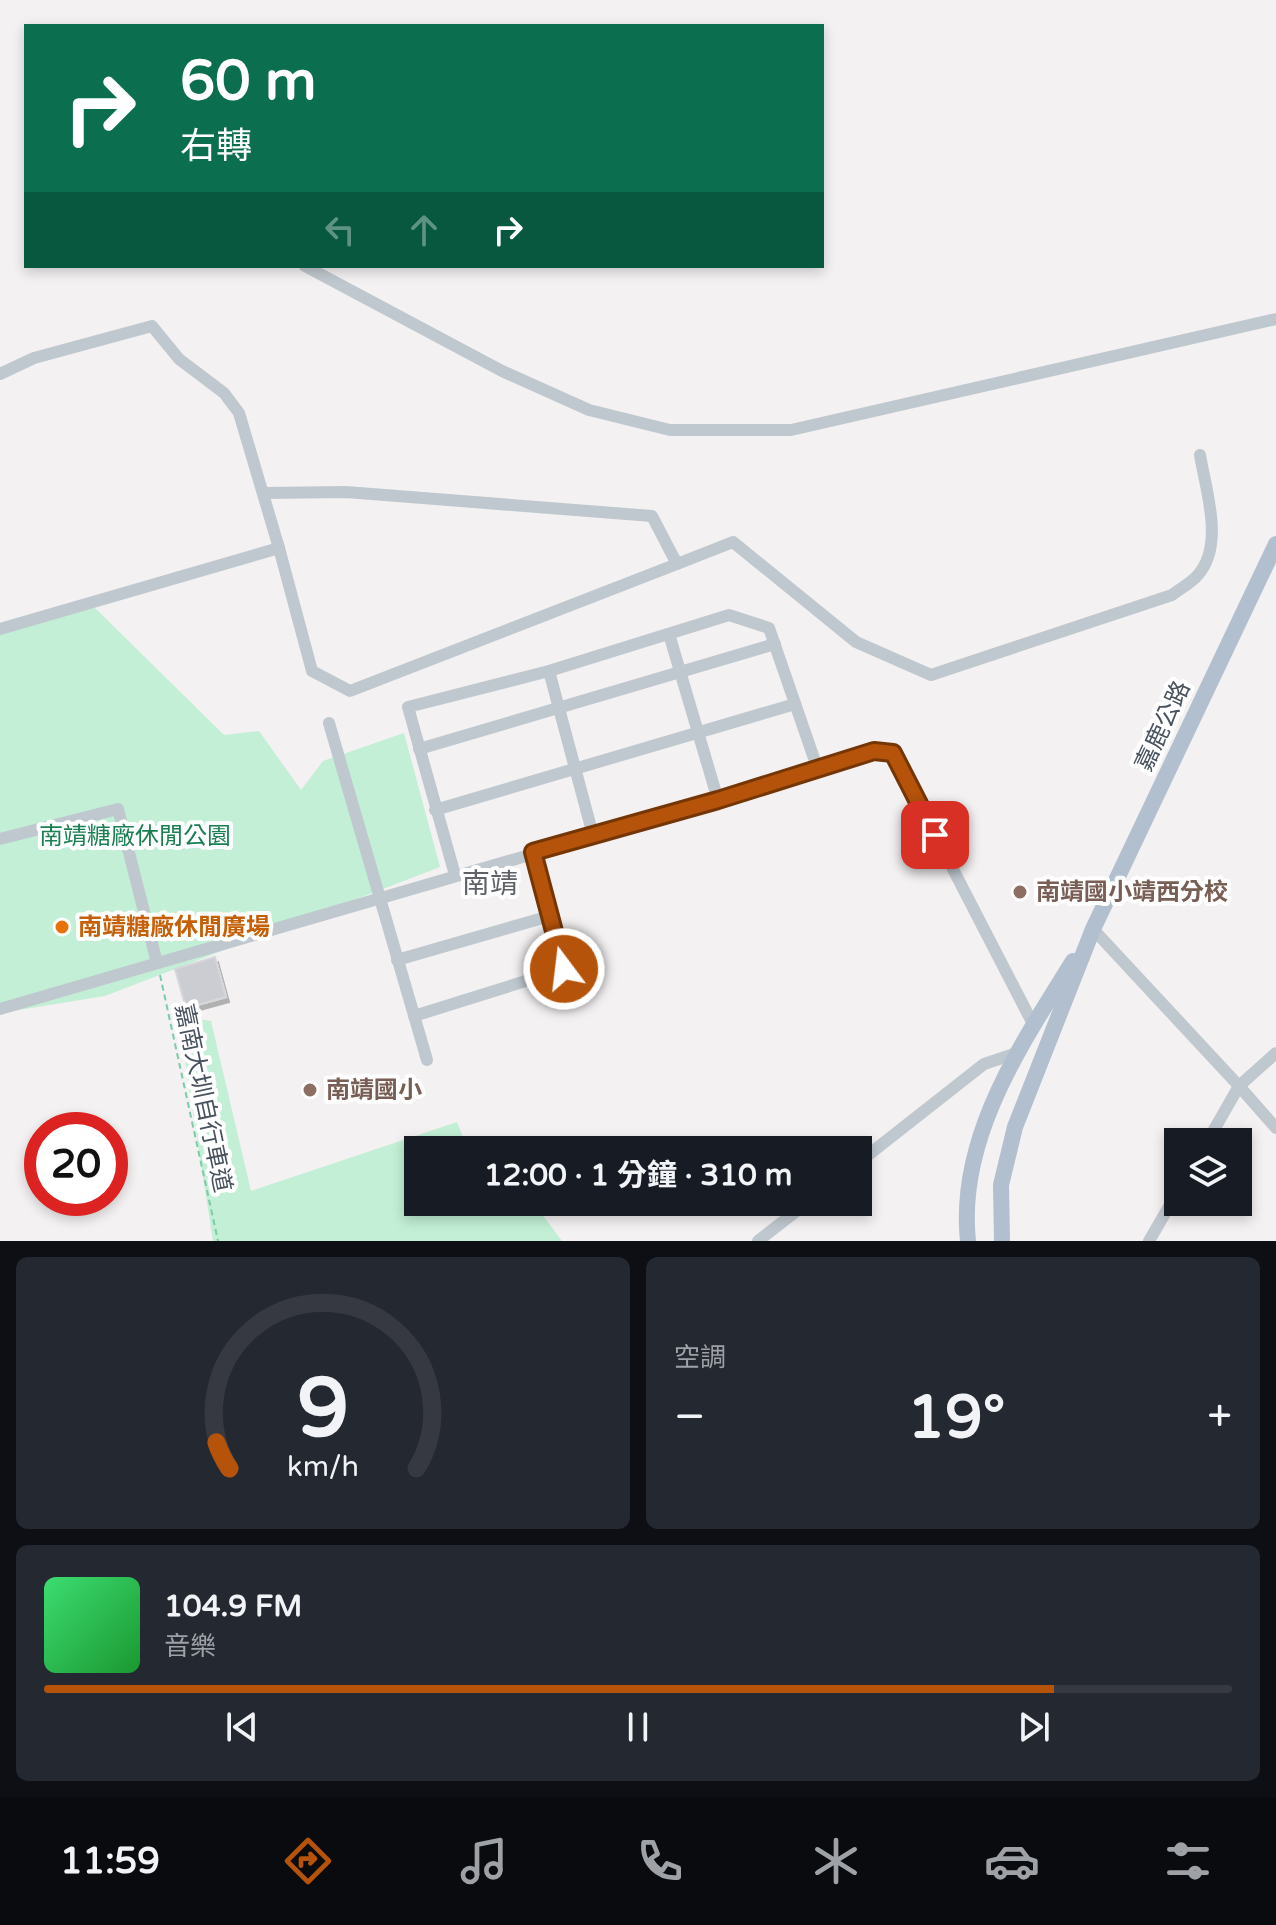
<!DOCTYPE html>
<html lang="zh-TW">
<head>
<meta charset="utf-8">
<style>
	:root { --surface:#171b24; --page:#242831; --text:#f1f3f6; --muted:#9ea1a6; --line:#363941; --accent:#b45309 }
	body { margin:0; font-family:"Varela Round","Noto Sans TC",sans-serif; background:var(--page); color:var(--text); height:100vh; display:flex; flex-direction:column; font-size:30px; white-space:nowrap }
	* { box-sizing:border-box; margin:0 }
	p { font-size:26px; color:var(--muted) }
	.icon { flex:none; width:44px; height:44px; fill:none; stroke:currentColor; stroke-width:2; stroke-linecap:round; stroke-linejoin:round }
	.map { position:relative; height:1241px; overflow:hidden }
	.details { display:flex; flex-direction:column; gap:16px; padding:16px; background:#0d0f14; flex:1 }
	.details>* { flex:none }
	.guide { position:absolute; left:24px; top:24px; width:800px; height:244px; border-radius:0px; box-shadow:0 4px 12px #0003; background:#0b6e4f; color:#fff; overflow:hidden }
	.controls { position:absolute; left:1164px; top:1128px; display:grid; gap:16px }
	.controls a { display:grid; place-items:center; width:88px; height:88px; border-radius:0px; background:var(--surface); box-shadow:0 4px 12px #0003; font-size:40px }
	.speed { position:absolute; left:24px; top:1112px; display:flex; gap:16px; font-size:40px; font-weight:700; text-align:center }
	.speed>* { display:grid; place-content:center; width:104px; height:104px; border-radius:50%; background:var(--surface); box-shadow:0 4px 12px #0003; line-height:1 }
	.speed .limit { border:12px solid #d22; background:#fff; color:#111 }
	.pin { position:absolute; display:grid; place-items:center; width:68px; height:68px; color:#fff; margin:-34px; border-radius:16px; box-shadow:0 4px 12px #0006 }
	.me { position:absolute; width:88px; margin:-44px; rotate:345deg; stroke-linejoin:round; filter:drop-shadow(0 0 6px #0008) }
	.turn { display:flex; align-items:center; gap:28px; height:168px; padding:0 24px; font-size:36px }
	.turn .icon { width:104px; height:104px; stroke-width:2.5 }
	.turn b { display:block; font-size:56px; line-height:68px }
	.lanes { display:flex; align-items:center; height:76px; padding:0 24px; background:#0003; justify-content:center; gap:40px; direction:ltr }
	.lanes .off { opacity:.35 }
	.big { font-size:60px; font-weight:700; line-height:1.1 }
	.details .widget { flex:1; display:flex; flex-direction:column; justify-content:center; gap:12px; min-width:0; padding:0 28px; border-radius:12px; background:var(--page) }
	.details .dial { align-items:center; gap:0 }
	.dial svg { height:208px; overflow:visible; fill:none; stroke:var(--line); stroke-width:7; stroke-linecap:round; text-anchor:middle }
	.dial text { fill:var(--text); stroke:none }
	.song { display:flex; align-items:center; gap:24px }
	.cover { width:96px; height:96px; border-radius:12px; background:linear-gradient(135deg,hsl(140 70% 55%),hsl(130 70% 35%)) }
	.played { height:8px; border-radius:4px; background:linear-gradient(90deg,var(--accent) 85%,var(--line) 85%) }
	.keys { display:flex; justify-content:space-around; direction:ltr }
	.heat { display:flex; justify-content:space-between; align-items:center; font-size:44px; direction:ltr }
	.details .tiles { flex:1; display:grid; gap:16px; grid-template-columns:1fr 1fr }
	.widget:last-child { grid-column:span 2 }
	.trip { position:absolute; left:404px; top:1136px; width:468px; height:80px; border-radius:0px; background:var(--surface); box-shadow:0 4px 12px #0003; font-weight:700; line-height:80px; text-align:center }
	.tab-bar { display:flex; height:128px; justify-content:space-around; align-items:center; background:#090b0e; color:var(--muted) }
	.tab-bar .icon { width:56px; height:56px }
	.tab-bar .current { color:var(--accent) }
	.tab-bar b { font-size:36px; color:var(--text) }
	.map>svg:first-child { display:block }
	.green { fill:#c2efd5 }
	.building { fill:#cbcdd3; stroke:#d5d7dc; stroke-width:2; filter:url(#shadow) }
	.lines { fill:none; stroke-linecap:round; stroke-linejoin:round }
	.path { stroke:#7bcca8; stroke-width:2; stroke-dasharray:6 4; stroke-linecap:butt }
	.minor { stroke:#c0c8cf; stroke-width:12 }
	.major { stroke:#b2bfcf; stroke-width:16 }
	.route-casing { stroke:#753606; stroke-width:20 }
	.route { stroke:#b45309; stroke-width:14 }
	.education-dot { fill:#8d6e63; stroke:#fff; stroke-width:3 }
	.food-dot { fill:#e8710a; stroke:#fff; stroke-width:3 }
	.labels { text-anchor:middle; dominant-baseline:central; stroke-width:8; stroke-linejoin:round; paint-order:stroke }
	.street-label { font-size:24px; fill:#49535e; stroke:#fff }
	.park-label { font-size:24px; fill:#1a7f51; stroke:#fff }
	.education-label { font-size:24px; font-weight:bold; fill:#785e54; stroke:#fff; text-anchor:start }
	.food-label { font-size:24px; font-weight:bold; fill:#c56008; stroke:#fff; text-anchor:start }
	.quarter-label { font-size:28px; fill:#5e6166; stroke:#fff }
</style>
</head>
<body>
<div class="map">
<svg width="1276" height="1241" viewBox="0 0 1276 1241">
	<defs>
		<filter id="shadow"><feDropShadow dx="3" dy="5" stdDeviation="0" flood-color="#0004"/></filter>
	</defs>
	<rect width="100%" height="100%" fill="#f3f1f1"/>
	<!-- green -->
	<g class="green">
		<path d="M93,606L224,735L259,731L301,790L323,761L404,733L440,867L105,996L0,1013V633Z"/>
		<path d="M178,1016L211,1021L251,1191L457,1122L468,1150H418V1202H533L562,1241H213Z"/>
	</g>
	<!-- building -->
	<path class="building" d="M215,957L226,997L186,1008L175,969Z"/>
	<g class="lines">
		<!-- path -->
		<path class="path" d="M160,975L218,1241"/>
		<!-- minor -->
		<g class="minor">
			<path d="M305,266L502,371L589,410L670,430H791L1276,319"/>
			<path d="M0,374L34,358L152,326L179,359L224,393L239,413L279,548L0,629"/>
			<path d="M264,493L346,492L652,516L677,564L350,691L312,671L279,548"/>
			<path d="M677,564L733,542L856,642L931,675L1172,595C1179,589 1190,584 1197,576C1225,546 1206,491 1200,455"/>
			<path d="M669,634L718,800"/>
			<path d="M549,671L593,835"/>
			<path d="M329,723L427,1060"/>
			<path d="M419,749L775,644"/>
			<path d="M435,810L795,704"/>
			<path d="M0,839L118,809L157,963"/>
			<path d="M455,875L408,707L549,671L729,615L769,628L818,770"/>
			<path d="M1093,929L1239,1086L1276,1053"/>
			<path d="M397,960L550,916"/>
			<path d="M0,1009L718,800L874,751L893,753L1033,1024"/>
			<path d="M414,1016L564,969L533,852"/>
			<path d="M1207,1142L1239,1086L1276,1128"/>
			<path d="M858,1163L984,1064L1017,1053"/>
			<path d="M758,1241L808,1202"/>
			<path d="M1149,1241L1178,1191"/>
		</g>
		<!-- major -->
		<g class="major">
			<path d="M968,1241C957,1138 1021,1045 1073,961"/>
			<path d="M1002,1241L1001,1185L1015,1127L1093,929L1276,544"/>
		</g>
	</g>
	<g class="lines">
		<defs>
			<path id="route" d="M564,969L533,852L718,800L874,751L893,753L935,835"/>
		</defs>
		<!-- route casing -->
		<use href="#route" class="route-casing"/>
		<!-- route -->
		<use href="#route" class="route"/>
	</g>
	<!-- markers -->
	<g class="education-dot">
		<circle cx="1020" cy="892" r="8"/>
		<circle cx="310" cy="1090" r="8"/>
	</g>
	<circle class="food-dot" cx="62" cy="927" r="8"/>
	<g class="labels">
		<!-- street labels -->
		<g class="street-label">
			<text transform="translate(1163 726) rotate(-65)">嘉鹿公路</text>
			<text transform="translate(203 1098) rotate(78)">嘉南大圳自行車道</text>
		</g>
		<!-- park labels -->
		<g class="park-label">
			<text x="135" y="836">南靖糖廠休閒公園</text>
		</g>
		<!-- education labels -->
		<g class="education-label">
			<text x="1036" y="892">南靖國小靖西分校</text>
			<text x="326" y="1090">南靖國小</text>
		</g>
		<!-- food labels -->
		<g class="food-label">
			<text x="78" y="927">南靖糖廠休閒廣場</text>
		</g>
		<!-- quarter labels -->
		<g class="quarter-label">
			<text x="490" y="884">南靖</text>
		</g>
	</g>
</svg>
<div class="controls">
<a><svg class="icon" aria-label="layers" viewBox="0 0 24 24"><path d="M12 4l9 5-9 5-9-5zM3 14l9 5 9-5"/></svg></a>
</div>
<div class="speed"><div class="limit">20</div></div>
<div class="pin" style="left:935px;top:835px;background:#d93025"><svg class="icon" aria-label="arrive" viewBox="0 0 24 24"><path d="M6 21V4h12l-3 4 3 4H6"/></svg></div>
<svg class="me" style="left:564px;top:969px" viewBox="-20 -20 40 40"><circle r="17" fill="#b45309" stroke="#fff" stroke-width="3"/><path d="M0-11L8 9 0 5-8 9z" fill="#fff"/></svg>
<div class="trip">12:00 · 1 分鐘 · 310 m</div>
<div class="guide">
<div class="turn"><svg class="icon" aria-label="right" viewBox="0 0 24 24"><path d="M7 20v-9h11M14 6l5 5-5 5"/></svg><div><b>60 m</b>右轉</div></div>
<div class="lanes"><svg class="icon off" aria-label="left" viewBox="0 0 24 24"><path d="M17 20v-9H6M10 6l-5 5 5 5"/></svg><svg class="icon off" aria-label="ahead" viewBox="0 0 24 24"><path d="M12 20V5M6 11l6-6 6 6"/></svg><svg class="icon" aria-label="right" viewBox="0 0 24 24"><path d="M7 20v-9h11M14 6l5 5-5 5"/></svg></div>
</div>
</div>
<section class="details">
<div class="tiles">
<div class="widget dial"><svg viewBox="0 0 100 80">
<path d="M14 69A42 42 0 1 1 86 69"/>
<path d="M14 69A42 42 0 0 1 9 59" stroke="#b45309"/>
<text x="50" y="56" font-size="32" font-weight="700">9</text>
<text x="50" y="72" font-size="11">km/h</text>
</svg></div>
<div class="widget"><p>空調</p>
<div class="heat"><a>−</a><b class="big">19°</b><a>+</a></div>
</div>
<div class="widget">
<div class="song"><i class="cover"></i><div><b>104.9 FM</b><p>音樂</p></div></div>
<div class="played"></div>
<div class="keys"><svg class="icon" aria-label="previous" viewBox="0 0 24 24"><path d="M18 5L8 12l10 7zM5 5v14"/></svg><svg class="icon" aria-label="pause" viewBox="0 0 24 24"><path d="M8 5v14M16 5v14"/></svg><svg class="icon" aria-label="next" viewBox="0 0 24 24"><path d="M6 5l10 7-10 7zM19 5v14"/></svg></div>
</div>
</div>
</section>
<nav class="tab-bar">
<b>11:59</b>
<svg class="icon current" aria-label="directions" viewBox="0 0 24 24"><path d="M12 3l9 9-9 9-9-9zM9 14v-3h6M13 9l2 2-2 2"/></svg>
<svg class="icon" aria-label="music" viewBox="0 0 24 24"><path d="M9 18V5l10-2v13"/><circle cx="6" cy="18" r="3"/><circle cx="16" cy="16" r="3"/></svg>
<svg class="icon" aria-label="phone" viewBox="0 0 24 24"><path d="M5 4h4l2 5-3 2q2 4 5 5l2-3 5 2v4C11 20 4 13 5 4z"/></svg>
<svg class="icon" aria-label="climate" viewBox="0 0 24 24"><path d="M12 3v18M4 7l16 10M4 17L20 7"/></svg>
<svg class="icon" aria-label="car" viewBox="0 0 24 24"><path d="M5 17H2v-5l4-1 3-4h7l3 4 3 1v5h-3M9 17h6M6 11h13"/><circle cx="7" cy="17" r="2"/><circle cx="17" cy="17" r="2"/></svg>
<svg class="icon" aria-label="filters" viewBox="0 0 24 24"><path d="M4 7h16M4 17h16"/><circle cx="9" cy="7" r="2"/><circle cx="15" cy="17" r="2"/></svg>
</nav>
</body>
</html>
